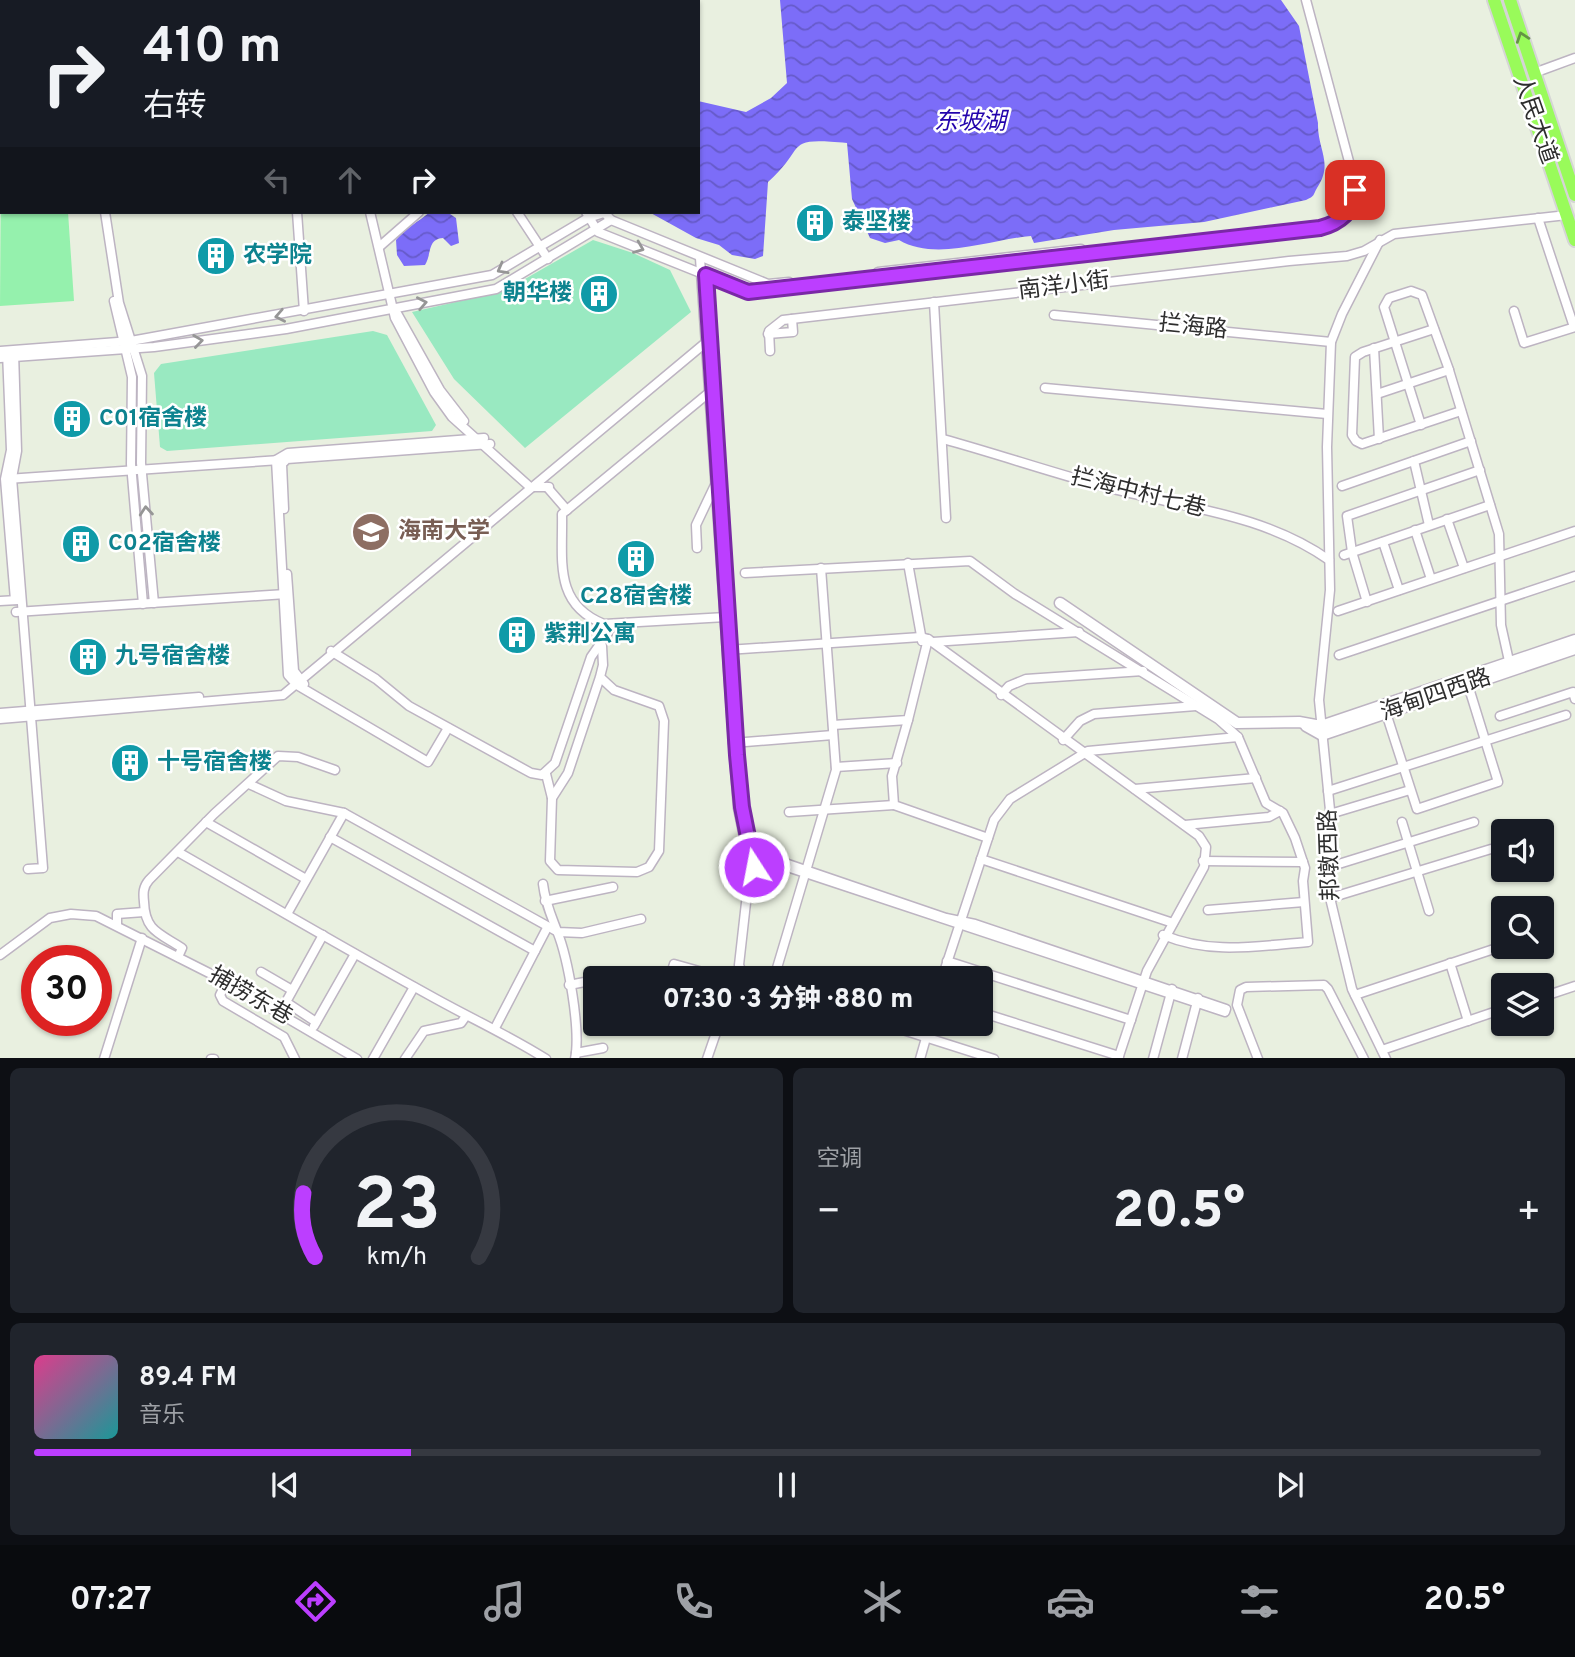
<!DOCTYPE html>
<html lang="zh">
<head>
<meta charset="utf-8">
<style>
	:root { --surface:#171b24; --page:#20242c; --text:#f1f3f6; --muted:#9ea1a6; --line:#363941; --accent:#bc3eff }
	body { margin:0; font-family:Overpass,"Noto Sans SC",sans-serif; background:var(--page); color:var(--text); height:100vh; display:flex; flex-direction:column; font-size:26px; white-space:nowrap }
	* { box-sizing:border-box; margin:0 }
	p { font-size:23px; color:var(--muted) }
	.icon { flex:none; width:38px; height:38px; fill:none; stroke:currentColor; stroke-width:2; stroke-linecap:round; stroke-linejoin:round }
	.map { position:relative; height:1058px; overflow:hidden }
	.panel { display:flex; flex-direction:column; gap:10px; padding:10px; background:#0d0f14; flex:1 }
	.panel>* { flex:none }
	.guide { position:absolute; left:0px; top:0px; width:700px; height:214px; box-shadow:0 2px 5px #0004; background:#171b24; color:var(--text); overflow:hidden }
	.fabs { position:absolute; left:1491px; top:819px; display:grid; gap:14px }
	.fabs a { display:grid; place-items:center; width:63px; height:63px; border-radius:7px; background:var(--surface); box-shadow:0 2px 5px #0004; font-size:35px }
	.speed { position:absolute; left:21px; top:945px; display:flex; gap:14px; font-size:35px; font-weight:700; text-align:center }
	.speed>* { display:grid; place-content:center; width:91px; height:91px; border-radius:50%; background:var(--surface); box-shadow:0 2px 5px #0004; line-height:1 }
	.speed .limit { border:10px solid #d22; background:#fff; color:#111 }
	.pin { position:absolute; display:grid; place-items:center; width:60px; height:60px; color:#fff; margin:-30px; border-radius:14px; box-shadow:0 4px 10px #0006 }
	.me { position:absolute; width:77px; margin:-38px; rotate:349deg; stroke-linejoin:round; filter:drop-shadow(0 0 5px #0008) }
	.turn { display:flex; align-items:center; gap:24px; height:147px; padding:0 28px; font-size:32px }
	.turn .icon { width:91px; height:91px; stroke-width:2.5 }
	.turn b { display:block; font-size:49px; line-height:60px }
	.lanes { display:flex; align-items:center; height:66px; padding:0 28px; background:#0003; justify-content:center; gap:35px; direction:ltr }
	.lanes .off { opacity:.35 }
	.big { font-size:52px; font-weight:800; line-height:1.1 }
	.panel .widget { flex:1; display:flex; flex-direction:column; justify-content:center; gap:10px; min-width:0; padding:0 24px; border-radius:10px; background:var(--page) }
	.panel .dial { align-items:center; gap:0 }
	.dial svg { height:182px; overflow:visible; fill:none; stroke:var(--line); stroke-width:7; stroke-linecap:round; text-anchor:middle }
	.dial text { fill:var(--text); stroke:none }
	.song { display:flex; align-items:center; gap:21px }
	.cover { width:84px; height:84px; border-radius:10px; background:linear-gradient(135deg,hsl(330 70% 55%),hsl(180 70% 35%)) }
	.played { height:7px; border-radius:4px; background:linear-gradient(90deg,var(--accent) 25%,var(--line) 25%) }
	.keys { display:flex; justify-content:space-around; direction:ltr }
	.heat { display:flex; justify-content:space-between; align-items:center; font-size:38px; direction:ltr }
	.panel .tiles { flex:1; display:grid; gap:10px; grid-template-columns:1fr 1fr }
	.widget:last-child { grid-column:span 2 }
	.trip { position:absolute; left:583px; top:966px; width:410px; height:70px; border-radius:7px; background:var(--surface); box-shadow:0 2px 5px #0004; font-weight:800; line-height:70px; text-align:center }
	.dock { display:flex; height:112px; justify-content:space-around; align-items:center; background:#090b0e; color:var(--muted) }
	.dock .icon { width:49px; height:49px }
	.dock .on { color:var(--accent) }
	.dock b { font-size:32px; color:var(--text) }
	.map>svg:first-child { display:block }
	.grass { fill:#99e9c1 }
	.pitch { fill:#95f1ad }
	.water { fill:url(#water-waves) }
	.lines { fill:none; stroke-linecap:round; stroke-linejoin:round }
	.minor-casing { stroke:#bdb4c2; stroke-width:11 }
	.tertiary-casing { stroke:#bdb4c2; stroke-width:13 }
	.primary-casing { stroke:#d5d5d5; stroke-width:16 }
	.minor { stroke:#fff; stroke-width:8 }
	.tertiary { stroke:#fff; stroke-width:10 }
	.primary { stroke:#99fb5a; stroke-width:12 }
	.oneway { stroke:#649444 }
	.oneway2 { stroke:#969696 }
	.route-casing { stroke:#7a28a6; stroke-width:18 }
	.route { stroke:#bc3eff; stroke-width:12 }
	.labels { text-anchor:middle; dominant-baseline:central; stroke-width:5; stroke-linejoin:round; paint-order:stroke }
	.street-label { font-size:23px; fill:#2e2e2e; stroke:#fff }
	.culture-label { font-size:23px; font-weight:bold; fill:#0d838f; stroke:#fff; text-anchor:start }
	.education-label { font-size:23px; font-weight:bold; fill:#785e54; stroke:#fff; text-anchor:start }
	.water-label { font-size:24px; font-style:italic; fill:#2304ac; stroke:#fff }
</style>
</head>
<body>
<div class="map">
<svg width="1575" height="1059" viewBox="0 0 1575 1059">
	<defs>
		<pattern id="water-waves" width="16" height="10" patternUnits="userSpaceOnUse" patternTransform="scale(1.75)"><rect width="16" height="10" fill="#7c6df8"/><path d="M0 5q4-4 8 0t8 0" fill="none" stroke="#665ac9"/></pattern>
	</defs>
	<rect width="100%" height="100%" fill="#e9f0e0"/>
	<!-- grass -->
	<g class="grass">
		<path d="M593,240L633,253L670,270L691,312L525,448L454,379L412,312L504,291Z"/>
		<path d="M373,331L387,335L436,425L432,431L167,451L160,447L154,373L161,364Z"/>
	</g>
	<!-- pitch -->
	<path class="pitch" d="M2,14V212H68L74,301L0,306Z"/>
	<!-- water -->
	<g class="water">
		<path d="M780,0H1281L1299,26L1318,123C1317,149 1334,163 1317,188C1313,195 1315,196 1306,200L1204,222L1114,230L1034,243L1031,236C992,239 936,262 899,240L885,243L870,238L852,199L847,143C781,137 809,146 768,182L763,256L755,259L732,255L719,245L696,238L649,212H698V101L746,112L771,98L787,83Z"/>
		<path d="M430,212H447L456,218L459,243L451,246L443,238C427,239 432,254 425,265L404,266L397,255L396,240C406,228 418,222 430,212Z"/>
	</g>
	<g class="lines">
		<defs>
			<g id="minor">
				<path d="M80,0V2"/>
				<path d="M203,0V2"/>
				<path d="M570,0L571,2"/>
				<path d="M589,0V2"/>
				<path d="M382,2V0"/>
				<path d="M1534,73L1575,58"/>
				<path d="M105,212L119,303L142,376L141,463L154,603"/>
				<path d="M297,212L304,311"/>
				<path d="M370,212L395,318L434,392L452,417L530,487H549"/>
				<path d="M517,212L548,259"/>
				<path d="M586,212L598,232L748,292L1327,226C1346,218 1356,205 1355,184L1306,0"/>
				<path d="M604,212L611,220L768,284L789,282"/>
				<path d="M1538,218L1574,327"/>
				<path d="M1380,240L1342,314L1331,342L1327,447L1330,590L1319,700L1330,810L1331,902L1352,989L1386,1059"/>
				<path d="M379,247L419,212"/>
				<path d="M700,258L734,755L738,808L750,867L739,965L744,978"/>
				<path d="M878,272L1081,249"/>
				<path d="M114,301L132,377L131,464L143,604"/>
				<path d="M934,302L946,518"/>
				<path d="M394,308L440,390L464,421"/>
				<path d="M1514,311L1524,343L1575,327"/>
				<path d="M1054,315L1331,342"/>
				<path d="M1434,329L1363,352L1355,357L1352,435L1356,441L1362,444L1461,411"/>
				<path d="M768,334L793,332L792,319"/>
				<path d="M1374,348L1379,439"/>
				<path d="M0,351L131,341L492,275L588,218L604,213"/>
				<path d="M770,351L769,331L783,320L1289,261L1347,256L1364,251L1394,234L1567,215"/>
				<path d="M7,352L11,450L5,479L15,600"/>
				<path d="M14,352L17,451L12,478L43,868L28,869"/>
				<path d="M0,358L154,347L286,329L496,289L611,220"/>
				<path d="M1045,388L1327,414"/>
				<path d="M711,391L562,514C563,560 553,604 604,624L726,617"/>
				<path d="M1377,394L1449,370"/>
				<path d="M1421,425L1384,307L1389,298L1411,291L1422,295L1448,367L1499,534L1501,625L1509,661"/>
				<path d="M943,439C1001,455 1059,475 1117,490C1189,508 1267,516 1329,560"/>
				<path d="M1414,461L1429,525"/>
				<path d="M7,479L280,460"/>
				<path d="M1342,486L1471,441"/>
				<path d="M547,487L567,510"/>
				<path d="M284,509L282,464L287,459L490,444"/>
				<path d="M1447,519L1464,568"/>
				<path d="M1415,530L1431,579"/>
				<path d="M1383,542L1399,590"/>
				<path d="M697,548L696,525L715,485"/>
				<path d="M1344,555L1490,505"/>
				<path d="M908,563L922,641"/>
				<path d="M745,573L970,561L1015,594L1218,719L1238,737L1266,803L1283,813L1295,838L1305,868L1303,881L1308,942C1256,946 1212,955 1163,935"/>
				<path d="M287,574L294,671L304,684"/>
				<path d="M0,601L18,600"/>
				<path d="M1367,602L1352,552L1347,516L1480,470"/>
				<path d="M1338,611L1575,531"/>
				<path d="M16,612L286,594"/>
				<path d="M933,642L1079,632"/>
				<path d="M727,650L921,637L928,639L1199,836L1206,847L1204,867L1147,971L1118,1059"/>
				<path d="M331,651L376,679L409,706L531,773L542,775L555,763L591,657L614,624"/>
				<path d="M1339,655L1575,576"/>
				<path d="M600,677L614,690L659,706L664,721L659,851L649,867L637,872L558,870L550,861L552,798L568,773L600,677L603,665L602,646"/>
				<path d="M1001,695L1009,686L1026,679L1143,671"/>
				<path d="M0,713L199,697"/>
				<path d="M1386,713L1417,809L1498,782L1468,685"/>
				<path d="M1500,716L1573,692L1575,699"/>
				<path d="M0,719L283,695L710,339"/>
				<path d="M908,720L892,776L894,805L988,838"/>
				<path d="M833,725L908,720L928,639"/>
				<path d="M448,728L428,762L297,685L288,675L276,460L288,453L484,438"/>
				<path d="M1063,740L1080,721L1094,714L1196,706"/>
				<path d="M733,743L833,735"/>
				<path d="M836,767L897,763"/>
				<path d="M546,774L552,798"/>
				<path d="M249,784L286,801L344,813L558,932L582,933L641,919"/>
				<path d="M1135,789L1256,778"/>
				<path d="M1328,791L1566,715"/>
				<path d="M789,812L894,805"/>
				<path d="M1330,814L1410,790"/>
				<path d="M206,822L306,879"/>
				<path d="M1402,822L1429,911"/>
				<path d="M1185,825L1269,817L1280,811"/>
				<path d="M330,837L535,951L495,1028"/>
				<path d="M747,850L946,918L975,924L1226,1009L1225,1012L748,854"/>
				<path d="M178,852C262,900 345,949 429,995C468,1017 508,1035 546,1059"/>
				<path d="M981,859L1173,923"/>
				<path d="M1203,861L1303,862"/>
				<path d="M1329,867L1474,822"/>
				<path d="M543,884C545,902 551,915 557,931C568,958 581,1030 575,1059"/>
				<path d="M1330,898L1491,849"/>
				<path d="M545,901L613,887"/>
				<path d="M1208,910L1304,902"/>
				<path d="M287,914L344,813"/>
				<path d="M117,924V914L144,912"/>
				<path d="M535,951L547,928"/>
				<path d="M0,955L50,918L71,914L96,916L217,977L357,1059"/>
				<path d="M178,957L182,948C159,933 145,931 144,902C143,893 143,887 149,880L214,814L278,756L298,757L335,770"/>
				<path d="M947,961L1131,1020"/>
				<path d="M1450,963L1468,1021"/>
				<path d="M261,972L292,990"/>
				<path d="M671,974L674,964L724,978"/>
				<path d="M604,978L631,973"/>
				<path d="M774,978L836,770L821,568"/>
				<path d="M942,978L994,820L1010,799L1088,751L1238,737"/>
				<path d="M226,983L220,995L223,1001L284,1037L295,1059"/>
				<path d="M569,985L595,980"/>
				<path d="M1355,995L1503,946"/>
				<path d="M1542,997L1575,986"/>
				<path d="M980,1012L1119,1056"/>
				<path d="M316,1022L286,1002L323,935"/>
				<path d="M884,1024L994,1059"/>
				<path d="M314,1026L355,954"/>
				<path d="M1382,1050L1503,1009"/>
				<path d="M576,1053L603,1048"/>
				<path d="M104,1059L142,938"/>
				<path d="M211,1059H214"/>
				<path d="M373,1059L414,987"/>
				<path d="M405,1059L424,1031L461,1023L466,1016"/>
				<path d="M707,1059L719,1024"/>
				<path d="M920,1059L930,1024"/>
				<path d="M1153,1059L1172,989"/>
				<path d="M1182,1059L1198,998"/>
				<path d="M1258,1059L1237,1005L1240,990L1246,987L1324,985L1328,989L1364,1059"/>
			</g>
			<g id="tertiary">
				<path d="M1060,603L1237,723L1299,722L1321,726L1575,640"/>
				<path d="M1306,726L1322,735L1575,649"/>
			</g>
			<g id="primary">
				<path d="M1494,0L1575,240"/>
				<path d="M1510,0L1575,195"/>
			</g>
		</defs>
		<!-- minor casing -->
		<use href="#minor" class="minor-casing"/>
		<!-- tertiary casing -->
		<use href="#tertiary" class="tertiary-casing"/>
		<!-- primary casing -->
		<use href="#primary" class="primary-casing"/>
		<!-- minor -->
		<use href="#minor" class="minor"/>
		<!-- tertiary -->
		<use href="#tertiary" class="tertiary"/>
		<!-- primary -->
		<use href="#primary" class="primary"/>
	</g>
	<!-- one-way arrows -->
	<defs><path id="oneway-chevron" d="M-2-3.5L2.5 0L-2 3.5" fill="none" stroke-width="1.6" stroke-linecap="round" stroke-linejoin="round" transform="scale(1.75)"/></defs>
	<use class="oneway" href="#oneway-chevron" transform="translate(1522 37) rotate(-109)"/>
	<g class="oneway2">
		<use href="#oneway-chevron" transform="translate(639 248) rotate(22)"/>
		<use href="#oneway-chevron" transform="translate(502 269) rotate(151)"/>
		<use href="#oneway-chevron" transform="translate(422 303) rotate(-11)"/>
		<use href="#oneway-chevron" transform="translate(280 316) rotate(169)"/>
		<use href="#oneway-chevron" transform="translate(198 341) rotate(-8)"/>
		<use href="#oneway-chevron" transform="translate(146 511) rotate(-95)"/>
	</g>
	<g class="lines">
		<defs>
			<path id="route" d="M754,867L742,807L737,755L706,275L748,292L1320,228C1339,223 1355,211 1355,190"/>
		</defs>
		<!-- route casing -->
		<use href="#route" class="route-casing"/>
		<!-- route -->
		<use href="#route" class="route"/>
	</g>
	<!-- icons -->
	<defs>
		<symbol id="building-disc" viewBox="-11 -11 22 22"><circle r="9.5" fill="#0f9aa8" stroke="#fff"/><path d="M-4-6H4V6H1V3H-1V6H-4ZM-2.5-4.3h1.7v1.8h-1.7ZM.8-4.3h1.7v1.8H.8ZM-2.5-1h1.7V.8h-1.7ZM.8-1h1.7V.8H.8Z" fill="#fff"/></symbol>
		<symbol id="university-disc" viewBox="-11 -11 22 22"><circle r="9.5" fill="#8d6e63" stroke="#fff"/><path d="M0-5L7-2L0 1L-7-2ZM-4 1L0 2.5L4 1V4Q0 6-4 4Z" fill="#fff"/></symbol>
	</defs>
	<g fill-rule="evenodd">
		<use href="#building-disc" x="793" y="201" width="44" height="44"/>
		<use href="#building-disc" x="194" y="234" width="44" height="44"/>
		<use href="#building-disc" x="577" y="272" width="44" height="44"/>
		<use href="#building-disc" x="50" y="397" width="44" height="44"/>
		<use href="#university-disc" x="349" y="510" width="44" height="44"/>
		<use href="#building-disc" x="59" y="522" width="44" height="44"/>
		<use href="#building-disc" x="614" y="537" width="44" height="44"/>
		<use href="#building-disc" x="495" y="613" width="44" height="44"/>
		<use href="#building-disc" x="66" y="635" width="44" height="44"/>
		<use href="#building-disc" x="108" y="741" width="44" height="44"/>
	</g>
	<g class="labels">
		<!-- street labels -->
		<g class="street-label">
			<text transform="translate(1534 120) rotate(71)">人民大道</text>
			<text transform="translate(1064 287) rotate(-7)">南洋小街</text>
			<text transform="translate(1193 328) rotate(6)">拦海路</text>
			<text transform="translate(1138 494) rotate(14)">拦海中村七巷</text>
			<text transform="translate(1436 696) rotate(-19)">海甸四西路</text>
			<text transform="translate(1331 855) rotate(-92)">邦墩西路</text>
			<text transform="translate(250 997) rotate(30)">捕捞东巷</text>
		</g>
		<!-- culture labels -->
		<g class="culture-label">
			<text x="842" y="223">泰坚楼</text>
			<text x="243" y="256">农学院</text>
			<text x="572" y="294" text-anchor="end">朝华楼</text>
			<text x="99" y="419">C01宿舍楼</text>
			<text x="108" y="544">C02宿舍楼</text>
			<text x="636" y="597" text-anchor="middle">C28宿舍楼</text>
			<text x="544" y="635">紫荆公寓</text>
			<text x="115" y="657">九号宿舍楼</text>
			<text x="157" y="763">十号宿舍楼</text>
		</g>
		<!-- education labels -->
		<g class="education-label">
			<text x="398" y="532">海南大学</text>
		</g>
		<!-- water labels -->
		<g class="water-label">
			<text x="970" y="123">东坡湖</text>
		</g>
	</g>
</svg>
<div class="fabs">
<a><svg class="icon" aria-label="sound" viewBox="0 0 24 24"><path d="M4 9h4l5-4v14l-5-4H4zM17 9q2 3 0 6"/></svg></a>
<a><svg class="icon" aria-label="search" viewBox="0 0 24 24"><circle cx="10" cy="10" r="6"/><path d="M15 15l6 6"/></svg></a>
<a><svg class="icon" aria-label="layers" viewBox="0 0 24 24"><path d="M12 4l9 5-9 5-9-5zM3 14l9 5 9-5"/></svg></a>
</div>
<div class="speed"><div class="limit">30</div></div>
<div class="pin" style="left:1355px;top:190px;background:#d93025"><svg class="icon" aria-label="arrive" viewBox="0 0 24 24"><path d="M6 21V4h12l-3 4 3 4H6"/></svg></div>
<svg class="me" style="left:754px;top:867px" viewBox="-20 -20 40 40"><circle r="17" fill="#bc3eff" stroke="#fff" stroke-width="3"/><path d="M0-11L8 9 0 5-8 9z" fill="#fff"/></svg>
<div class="trip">07:30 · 3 分钟 · 880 m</div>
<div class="guide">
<div class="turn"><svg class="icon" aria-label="right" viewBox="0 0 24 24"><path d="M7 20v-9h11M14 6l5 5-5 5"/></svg><div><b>410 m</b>右转</div></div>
<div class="lanes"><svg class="icon off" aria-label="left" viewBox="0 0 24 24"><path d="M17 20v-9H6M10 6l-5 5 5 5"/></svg><svg class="icon off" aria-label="ahead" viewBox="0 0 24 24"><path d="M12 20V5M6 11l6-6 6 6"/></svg><svg class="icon" aria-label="right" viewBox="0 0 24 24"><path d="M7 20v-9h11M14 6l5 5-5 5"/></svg></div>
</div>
</div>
<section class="panel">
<div class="tiles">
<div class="widget dial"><svg viewBox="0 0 100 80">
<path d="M14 69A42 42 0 1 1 86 69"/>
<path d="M14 69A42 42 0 0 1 9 41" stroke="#bc3eff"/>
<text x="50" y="56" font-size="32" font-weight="700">23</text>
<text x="50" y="72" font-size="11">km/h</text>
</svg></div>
<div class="widget"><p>空调</p>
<div class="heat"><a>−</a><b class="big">20.5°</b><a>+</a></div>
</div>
<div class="widget">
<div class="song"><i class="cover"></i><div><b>89.4 FM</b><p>音乐</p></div></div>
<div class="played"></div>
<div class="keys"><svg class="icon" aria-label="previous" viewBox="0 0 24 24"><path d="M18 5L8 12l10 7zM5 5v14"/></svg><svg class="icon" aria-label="pause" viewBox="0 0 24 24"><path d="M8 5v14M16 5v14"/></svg><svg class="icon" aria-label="next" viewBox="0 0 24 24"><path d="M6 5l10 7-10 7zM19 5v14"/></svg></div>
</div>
</div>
</section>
<nav class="dock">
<b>07:27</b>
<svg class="icon on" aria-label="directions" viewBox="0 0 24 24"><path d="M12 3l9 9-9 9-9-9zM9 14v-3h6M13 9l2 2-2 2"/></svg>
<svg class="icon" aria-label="music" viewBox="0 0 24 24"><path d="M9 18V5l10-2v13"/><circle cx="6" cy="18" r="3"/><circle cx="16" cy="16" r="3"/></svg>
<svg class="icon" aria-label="phone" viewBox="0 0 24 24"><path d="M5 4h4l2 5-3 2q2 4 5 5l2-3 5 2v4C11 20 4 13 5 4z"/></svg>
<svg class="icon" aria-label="climate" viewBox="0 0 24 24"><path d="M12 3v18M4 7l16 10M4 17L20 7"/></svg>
<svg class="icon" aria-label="car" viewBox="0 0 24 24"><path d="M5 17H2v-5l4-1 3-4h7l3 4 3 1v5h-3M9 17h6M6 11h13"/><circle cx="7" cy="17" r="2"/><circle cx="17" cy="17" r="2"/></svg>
<svg class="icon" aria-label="filters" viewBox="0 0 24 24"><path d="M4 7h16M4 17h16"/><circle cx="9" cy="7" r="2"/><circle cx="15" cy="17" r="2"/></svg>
<b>20.5°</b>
</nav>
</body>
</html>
